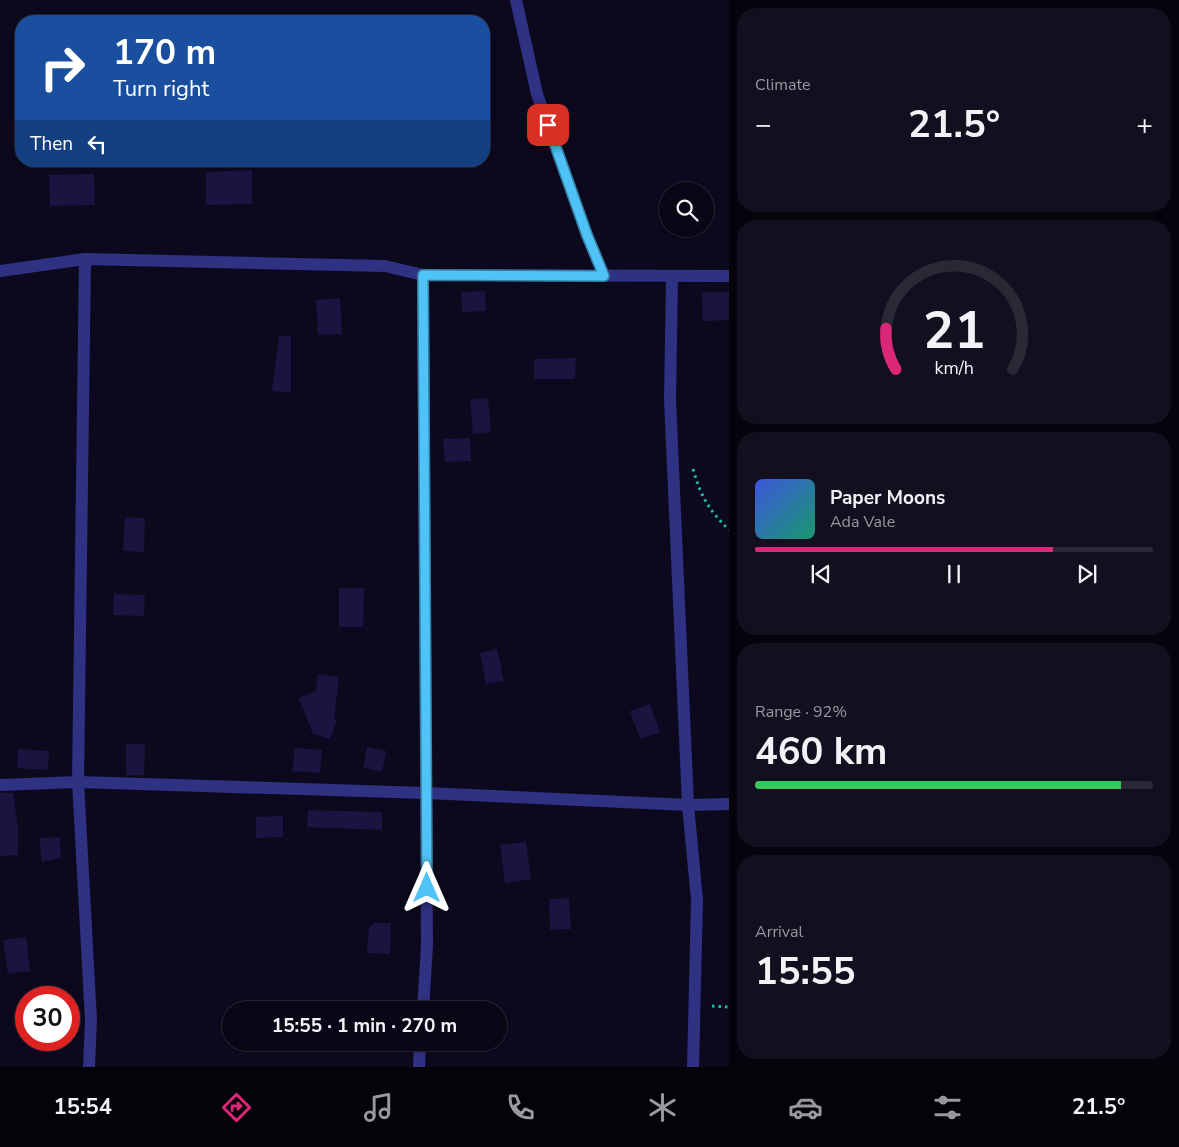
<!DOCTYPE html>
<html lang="en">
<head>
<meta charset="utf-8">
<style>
	:root { --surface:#090716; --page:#12101f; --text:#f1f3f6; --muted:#9999a1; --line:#292835; --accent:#db2777 }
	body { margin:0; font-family:"Nunito Sans",sans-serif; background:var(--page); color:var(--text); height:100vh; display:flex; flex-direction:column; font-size:19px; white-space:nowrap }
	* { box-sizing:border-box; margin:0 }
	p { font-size:16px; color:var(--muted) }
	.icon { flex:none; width:28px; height:28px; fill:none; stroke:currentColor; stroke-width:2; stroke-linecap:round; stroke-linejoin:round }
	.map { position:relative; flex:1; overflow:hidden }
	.details { display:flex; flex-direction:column; gap:8px; padding:8px; background:#05040c; width:450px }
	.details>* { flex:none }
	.top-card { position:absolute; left:15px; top:15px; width:475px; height:152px; border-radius:20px; box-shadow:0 1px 4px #0004,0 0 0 1px var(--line); background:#1a4fa0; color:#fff; overflow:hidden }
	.fabs { position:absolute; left:659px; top:182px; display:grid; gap:10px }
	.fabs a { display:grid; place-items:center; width:55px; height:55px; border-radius:50%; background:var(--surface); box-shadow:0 1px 4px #0004,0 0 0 1px var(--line); font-size:25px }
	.speed { position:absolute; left:15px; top:986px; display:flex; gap:10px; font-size:25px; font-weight:700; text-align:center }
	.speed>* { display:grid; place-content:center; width:65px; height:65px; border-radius:50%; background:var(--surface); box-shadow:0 1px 4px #0004,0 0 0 1px var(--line); line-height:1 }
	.speed .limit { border:8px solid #d22; background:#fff; color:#111 }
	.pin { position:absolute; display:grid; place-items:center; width:42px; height:42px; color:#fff; margin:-21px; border-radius:10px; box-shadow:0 2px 8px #0006 }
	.me { position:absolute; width:55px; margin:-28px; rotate:0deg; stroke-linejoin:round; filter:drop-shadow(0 0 4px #0008) }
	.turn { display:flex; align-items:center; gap:18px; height:105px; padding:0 15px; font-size:22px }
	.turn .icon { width:65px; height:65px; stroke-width:2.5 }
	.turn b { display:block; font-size:35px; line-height:42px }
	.then { display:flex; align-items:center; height:48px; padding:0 15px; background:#0003; gap:10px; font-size:19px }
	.big { font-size:38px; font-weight:700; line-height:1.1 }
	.details .tile { flex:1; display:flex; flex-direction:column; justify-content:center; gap:8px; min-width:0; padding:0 18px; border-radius:20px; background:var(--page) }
	.details .dial { align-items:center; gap:0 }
	.dial svg { height:130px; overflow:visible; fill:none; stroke:var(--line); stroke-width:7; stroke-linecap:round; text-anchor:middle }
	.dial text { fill:var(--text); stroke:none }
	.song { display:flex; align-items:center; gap:15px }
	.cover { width:60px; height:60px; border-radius:8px; background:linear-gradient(135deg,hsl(230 70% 55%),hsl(160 70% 35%)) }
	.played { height:5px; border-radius:2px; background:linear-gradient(90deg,var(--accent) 75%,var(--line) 75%) }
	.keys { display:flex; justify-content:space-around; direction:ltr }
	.heat { display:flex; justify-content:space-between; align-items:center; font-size:28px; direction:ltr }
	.charge { height:8px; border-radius:4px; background:linear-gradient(90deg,#34c759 92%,var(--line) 0) }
	.trip { position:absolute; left:222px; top:1001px; width:285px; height:50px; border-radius:25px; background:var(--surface); box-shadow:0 1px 4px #0004,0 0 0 1px var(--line); font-weight:700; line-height:50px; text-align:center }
	.tabs { display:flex; height:80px; justify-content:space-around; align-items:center; background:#040309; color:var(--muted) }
	.tabs .icon { width:35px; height:35px }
	.tabs .selected { color:var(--accent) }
	.tabs b { font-size:22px; color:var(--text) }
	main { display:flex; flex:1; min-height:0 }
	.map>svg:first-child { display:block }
	.building { fill:#1a1441 }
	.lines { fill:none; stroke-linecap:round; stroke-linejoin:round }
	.path { stroke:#20b9a6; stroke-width:3; stroke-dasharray:2.5 4; stroke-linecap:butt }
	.street { stroke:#2f3182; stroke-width:12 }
	.route-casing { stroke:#337fa1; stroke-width:12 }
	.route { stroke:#4fc3f7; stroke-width:9 }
</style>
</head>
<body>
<main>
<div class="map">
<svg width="729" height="1067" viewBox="0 0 729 1067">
	<rect width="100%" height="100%" fill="#0c091e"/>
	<!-- building -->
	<g class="building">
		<path d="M252,170V204L206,205V172Z"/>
		<path d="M94,174L95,205L50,206L49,175Z"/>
		<path d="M485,291L486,311L462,312L461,292Z"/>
		<path d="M702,292H729V320L703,321Z"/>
		<path d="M340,298L342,334L318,335L316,300Z"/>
		<path d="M279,336H291V393L272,391Z"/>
		<path d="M576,358L575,379H534V359Z"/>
		<path d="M488,398L491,432L473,434L470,400Z"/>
		<path d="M470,438L471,461L445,462L443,439Z"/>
		<path d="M125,517L145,518L144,552L123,551Z"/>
		<path d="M339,588H364L363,627H339Z"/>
		<path d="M114,594L145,595L144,616L113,615Z"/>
		<path d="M497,649L504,681L486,684L480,653Z"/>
		<path d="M318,674L339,677L334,719L337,720L330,739L313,734L299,698L316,691Z"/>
		<path d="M650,704L660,732L640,739L630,711Z"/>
		<path d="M126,744H145L144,775H126Z"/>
		<path d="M367,747L386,751L382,772L363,768Z"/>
		<path d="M295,748L322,750L320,773L292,771Z"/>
		<path d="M18,749L49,751L48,770L17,768Z"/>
		<path d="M0,793H13L18,828V855L0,856Z"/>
		<path d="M308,810L382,812V830L307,827Z"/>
		<path d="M283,816V837L256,838V817Z"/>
		<path d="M60,837L61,858L42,862L39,838Z"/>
		<path d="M526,842L531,879L505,883L500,845Z"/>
		<path d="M569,898L571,929L550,930L549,899Z"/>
		<path d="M374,923H391L390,954L367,953L369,928Z"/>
		<path d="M26,937L30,971L8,974L3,940Z"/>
	</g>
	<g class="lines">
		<!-- path -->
		<g class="path">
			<path d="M693,469C701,497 709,510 729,530"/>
			<path d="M712,1006L729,1007"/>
		</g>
		<!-- street -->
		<g class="street">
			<path d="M516,0L537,94L587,235L604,276"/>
			<path d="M85,259L78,782L91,1020L89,1067"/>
			<path d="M0,271L85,259L385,266L423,275L729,276"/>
			<path d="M672,278L670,400L688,805L697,900L693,1067"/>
			<path d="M0,785L78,782L426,793L688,805L729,804"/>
			<path d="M423,1010L427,945L423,275"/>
			<path d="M419,1067L420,1042"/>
		</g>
	</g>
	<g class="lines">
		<defs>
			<path id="route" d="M427,888L423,275L604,276L587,235L548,125"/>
		</defs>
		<!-- route casing -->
		<use href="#route" class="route-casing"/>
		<!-- route -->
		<use href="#route" class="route"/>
	</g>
</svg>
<div class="fabs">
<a><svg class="icon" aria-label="search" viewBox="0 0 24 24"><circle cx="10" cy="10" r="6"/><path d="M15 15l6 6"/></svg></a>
</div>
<div class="speed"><div class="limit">30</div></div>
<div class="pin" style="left:548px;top:125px;background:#d93025"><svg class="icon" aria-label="arrive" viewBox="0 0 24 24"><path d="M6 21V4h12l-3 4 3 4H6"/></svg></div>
<svg class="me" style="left:427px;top:888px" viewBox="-20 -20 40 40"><path d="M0-17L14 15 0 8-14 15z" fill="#4fc3f7" stroke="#fff" stroke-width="4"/></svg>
<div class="trip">15:55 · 1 min · 270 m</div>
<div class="top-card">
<div class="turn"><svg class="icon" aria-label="right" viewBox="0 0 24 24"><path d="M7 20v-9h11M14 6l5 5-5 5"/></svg><div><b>170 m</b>Turn right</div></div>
<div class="then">Then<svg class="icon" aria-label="left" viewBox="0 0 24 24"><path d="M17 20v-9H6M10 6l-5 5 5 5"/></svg></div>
</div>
</div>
<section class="details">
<div class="tile"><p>Climate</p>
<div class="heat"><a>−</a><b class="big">21.5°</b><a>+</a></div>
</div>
<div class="tile dial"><svg viewBox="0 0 100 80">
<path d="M14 69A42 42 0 1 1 86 69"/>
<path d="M14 69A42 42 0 0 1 8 44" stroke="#db2777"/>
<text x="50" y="56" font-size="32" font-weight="700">21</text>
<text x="50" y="72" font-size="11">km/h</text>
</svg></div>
<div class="tile">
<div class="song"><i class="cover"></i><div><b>Paper Moons</b><p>Ada Vale</p></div></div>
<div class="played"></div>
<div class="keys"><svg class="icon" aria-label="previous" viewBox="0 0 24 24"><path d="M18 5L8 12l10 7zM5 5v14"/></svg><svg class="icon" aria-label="pause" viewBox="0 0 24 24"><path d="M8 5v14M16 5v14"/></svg><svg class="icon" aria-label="next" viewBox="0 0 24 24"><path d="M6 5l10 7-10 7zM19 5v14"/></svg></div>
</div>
<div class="tile"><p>Range · 92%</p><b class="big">460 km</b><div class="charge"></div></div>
<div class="tile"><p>Arrival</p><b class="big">15:55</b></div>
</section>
</main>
<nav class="tabs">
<b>15:54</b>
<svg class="icon selected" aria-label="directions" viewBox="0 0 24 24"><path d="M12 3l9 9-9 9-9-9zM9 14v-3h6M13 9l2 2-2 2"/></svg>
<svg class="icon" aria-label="music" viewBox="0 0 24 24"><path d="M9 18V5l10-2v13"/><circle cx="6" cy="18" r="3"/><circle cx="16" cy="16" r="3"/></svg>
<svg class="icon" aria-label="phone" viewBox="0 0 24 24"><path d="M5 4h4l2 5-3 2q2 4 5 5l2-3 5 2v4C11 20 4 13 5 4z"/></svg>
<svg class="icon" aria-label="climate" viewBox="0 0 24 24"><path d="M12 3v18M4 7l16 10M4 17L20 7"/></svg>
<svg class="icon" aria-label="car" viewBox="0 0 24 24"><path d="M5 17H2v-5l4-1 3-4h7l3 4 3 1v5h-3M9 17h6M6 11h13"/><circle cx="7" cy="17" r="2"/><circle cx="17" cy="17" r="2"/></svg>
<svg class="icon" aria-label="filters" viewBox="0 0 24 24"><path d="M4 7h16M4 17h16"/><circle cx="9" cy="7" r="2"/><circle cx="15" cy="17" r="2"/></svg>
<b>21.5°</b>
</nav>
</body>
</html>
